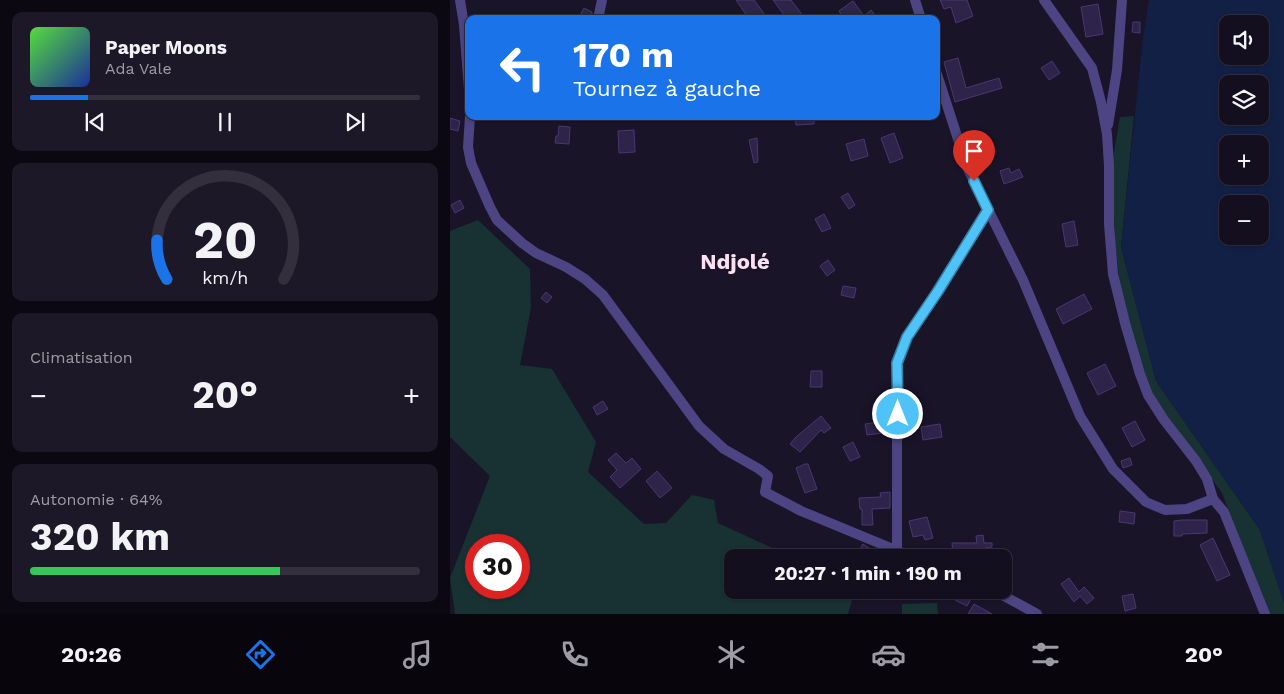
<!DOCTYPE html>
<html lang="fr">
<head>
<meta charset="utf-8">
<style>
	:root { --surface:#140f1f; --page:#1d1828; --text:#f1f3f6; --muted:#9d9ca4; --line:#332f3d; --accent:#1a73e8 }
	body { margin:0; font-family:"Work Sans",sans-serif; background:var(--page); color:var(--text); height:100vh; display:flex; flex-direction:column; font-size:19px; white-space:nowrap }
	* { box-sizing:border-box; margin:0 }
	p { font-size:16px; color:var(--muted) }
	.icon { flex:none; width:28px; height:28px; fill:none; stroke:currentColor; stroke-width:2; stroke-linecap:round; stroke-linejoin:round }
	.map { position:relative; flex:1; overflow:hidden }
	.details { display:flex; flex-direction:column; gap:12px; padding:12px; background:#0b0811; width:450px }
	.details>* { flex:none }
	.guide { position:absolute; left:15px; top:15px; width:475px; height:105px; border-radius:10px; box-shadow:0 1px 4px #0004,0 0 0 1px var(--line); background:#1a73e8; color:#fff; overflow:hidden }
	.fabs { position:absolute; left:769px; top:15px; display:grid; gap:10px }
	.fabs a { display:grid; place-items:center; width:50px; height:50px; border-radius:10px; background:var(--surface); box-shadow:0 1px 4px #0004,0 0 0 1px var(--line); font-size:25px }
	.speed { position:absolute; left:15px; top:534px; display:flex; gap:10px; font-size:25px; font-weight:700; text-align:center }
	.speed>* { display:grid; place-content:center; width:65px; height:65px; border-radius:50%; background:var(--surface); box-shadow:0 1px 4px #0004,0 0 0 1px var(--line); line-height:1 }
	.speed .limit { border:8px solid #d22; background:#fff; color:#111 }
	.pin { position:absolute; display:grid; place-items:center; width:42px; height:42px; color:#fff; margin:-51px -21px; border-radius:50% 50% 50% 0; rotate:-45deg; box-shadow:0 0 5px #0007 }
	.pin .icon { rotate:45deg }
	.me { position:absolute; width:55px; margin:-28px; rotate:0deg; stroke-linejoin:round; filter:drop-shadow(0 0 4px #0008) }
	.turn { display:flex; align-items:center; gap:18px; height:105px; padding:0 25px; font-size:22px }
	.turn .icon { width:65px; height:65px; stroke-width:2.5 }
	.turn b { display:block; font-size:35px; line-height:42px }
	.big { font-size:38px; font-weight:700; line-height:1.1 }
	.details .card { flex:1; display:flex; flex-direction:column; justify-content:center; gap:8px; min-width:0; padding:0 18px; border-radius:10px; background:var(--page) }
	.details .dial { align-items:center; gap:0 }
	.dial svg { height:130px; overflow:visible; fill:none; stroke:var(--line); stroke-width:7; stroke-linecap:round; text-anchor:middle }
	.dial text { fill:var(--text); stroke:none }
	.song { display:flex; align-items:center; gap:15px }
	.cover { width:60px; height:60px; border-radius:8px; background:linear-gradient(135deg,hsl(110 70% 55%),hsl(230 70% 35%)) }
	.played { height:5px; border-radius:2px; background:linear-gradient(90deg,var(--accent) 15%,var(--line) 15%) }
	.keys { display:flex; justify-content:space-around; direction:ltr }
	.heat { display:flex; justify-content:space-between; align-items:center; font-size:28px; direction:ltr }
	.charge { height:8px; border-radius:4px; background:linear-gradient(90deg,#34c759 64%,var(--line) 0) }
	.trip { position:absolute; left:274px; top:549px; width:288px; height:50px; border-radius:10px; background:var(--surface); box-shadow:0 1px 4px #0004,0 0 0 1px var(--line); font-weight:700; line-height:50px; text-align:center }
	.tabs { display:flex; height:80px; justify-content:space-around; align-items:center; background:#08060c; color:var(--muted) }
	.tabs .icon { width:35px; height:35px }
	.tabs .selected { color:var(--accent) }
	.tabs b { font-size:22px; color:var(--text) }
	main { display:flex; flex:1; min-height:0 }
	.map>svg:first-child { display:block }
	.green { fill:#183133; fill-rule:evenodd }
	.water { fill:#122045; fill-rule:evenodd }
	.building { fill:#2e2348; stroke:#483871 }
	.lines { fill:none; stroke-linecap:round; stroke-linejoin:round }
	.minor { stroke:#4d4583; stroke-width:10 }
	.route-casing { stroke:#337fa1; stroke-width:12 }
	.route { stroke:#4fc3f7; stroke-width:9 }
	.labels { text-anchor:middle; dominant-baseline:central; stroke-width:5; stroke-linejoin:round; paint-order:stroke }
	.town-label { font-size:22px; font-weight:bold; fill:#fce2f0; stroke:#1a1429 }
</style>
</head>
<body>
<main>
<section class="details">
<div class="card">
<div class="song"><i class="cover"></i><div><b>Paper Moons</b><p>Ada Vale</p></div></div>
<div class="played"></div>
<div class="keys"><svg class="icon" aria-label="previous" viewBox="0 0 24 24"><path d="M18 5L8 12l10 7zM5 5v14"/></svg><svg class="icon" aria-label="pause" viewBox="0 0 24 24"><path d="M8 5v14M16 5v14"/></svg><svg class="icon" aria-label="next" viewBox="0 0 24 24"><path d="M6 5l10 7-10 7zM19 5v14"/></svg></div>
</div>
<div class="card dial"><svg viewBox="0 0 100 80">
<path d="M14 69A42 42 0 1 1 86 69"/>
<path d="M14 69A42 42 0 0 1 8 45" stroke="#1a73e8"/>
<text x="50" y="56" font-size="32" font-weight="700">20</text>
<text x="50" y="72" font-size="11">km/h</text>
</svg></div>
<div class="card"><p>Climatisation</p>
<div class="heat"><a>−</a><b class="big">20°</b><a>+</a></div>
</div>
<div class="card"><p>Autonomie · 64%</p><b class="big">320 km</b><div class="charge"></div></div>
</section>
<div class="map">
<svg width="834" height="614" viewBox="0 0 834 614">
	<rect width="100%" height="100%" fill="#1a1429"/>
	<!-- green -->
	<g class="green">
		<path d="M684,116L671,247L706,381L810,530L834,603V614H818L772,493L700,393L671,295L665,241L662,164L670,117Z"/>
		<path d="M28,220L80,269L81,308L70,365L102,369L146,442L138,472L194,524L216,523L242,495L264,500L268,523L331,552L348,551L375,557L282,558V590H405L398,614H5L0,578L40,476L0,437V231ZM26,545H69V588H26Z"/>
		<path d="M487,603L488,614H452V604Z"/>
	</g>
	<!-- water -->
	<path class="water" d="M699,0H834V603L810,530L706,381L671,247L693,38ZM778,24H810V56H778ZM778,84H810V116H778ZM778,144H810V176H778ZM778,204H810V236H778Z"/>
	<!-- building -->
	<g class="building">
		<path d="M286,0H304L318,19H299Z"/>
		<path d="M323,0H341L353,16L349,19H337Z"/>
		<path d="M490,0H517L523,16L506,23L501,7L494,9Z"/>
		<path d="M403,1L414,16L421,10L428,19H394L389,11Z"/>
		<path d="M648,4L653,34L636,37L631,7Z"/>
		<path d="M134,8L142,12L141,19H128Z"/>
		<path d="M683,22H690V33L682,32Z"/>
		<path d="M508,58L516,88L549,78L552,88L505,102L494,62Z"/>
		<path d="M602,61L610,73L599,80L591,68Z"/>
		<path d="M345,116H364V124L346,125Z"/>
		<path d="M0,118L10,121L8,131L0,129Z"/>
		<path d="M109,126L120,127L119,144L105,143L106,136H108Z"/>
		<path d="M184,130L185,152L169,153L168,131Z"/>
		<path d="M444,133L453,158L440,163L431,138Z"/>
		<path d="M307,138L308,162L304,163L299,140Z"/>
		<path d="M414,139L418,156L401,161L396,144Z"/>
		<path d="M559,168L561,173L569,169L573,177L554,184L550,171Z"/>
		<path d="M398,193L405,205L399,209L391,197Z"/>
		<path d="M10,200L14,208L5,213L1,205Z"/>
		<path d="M374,214L381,228L372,232L365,219Z"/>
		<path d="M624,221L628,245L616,247L612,224Z"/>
		<path d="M378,260L385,270L377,276L370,266Z"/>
		<path d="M393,286L406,288L404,298L391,295Z"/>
		<path d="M96,292L102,297L97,303L91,298Z"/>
		<path d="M634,294L642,309L613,324L606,309Z"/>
		<path d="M655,364L666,386L648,395L637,373Z"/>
		<path d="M361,371H372V387H360Z"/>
		<path d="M153,401L158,409L147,415L143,407Z"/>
		<path d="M427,404H439L440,432L417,435L415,424L428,422Z"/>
		<path d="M371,416L381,428L374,433L371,430L350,452L340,444L346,437Z"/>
		<path d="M685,421L695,440L682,447L672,428Z"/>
		<path d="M490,424L492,437L473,440L471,427Z"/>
		<path d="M403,442L410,457L400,461L393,447Z"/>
		<path d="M166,453L176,463L182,458L191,469L170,488L160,477L167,470L158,460Z"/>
		<path d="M680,458L682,465L673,468L671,461Z"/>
		<path d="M355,464H358L367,489L355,493L346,468Z"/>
		<path d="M207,471L222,488L210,498L196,481Z"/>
		<path d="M440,492V508L422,509L423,525H412V509H410L409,498L431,497L430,493Z"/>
		<path d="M670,511L685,513L684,524L669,522Z"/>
		<path d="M477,517L483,538L475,540L473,535L463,537L459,521Z"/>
		<path d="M732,520H757V533L732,534V536H724V521Z"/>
		<path d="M533,535L534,543H542V547L524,550V554H503L502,543H527L526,536Z"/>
		<path d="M763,538L780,575L767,581L750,545Z"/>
		<path d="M413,544L422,550L418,558H405Z"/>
		<path d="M619,578L629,592L634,587L644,598L637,604L630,596L624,602L611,584Z"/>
		<path d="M509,592L522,597L517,606L505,600Z"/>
		<path d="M683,594L686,608L675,611L672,596Z"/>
		<path d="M524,604L542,614H518Z"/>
	</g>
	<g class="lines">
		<!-- minor -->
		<g class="minor">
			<path d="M10,0L14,25L19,89"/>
			<path d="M465,0L471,19"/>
			<path d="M594,0L642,68L651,102L657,134L659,166V224L663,274L675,323L690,374L698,395L714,420L746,461L757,479L763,499"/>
			<path d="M148,19L152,0"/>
			<path d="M486,71L517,167L573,280L630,416L658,461L663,469L696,502L715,510L737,509L763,499L774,512L815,614"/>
			<path d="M20,116L18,147L21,163L40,207L47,220L72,243L86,253L116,267L135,279L153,295L249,426L274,449L309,469L318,476L315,492L351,511L465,558"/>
			<path d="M658,125L667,70L672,0"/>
			<path d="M447,550V363L457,337L488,291L538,210"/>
			<path d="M543,590L587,614"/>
		</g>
	</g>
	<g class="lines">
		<defs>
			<path id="route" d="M448,414L447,363L457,337L488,291L538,210L524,181"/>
		</defs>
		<!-- route casing -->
		<use href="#route" class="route-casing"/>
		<!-- route -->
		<use href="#route" class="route"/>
	</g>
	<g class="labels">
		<!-- town labels -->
		<g class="town-label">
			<text x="285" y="261">Ndjolé</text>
		</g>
	</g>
</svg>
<div class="fabs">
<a><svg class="icon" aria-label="sound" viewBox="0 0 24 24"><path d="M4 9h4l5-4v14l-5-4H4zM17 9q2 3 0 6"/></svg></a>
<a><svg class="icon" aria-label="layers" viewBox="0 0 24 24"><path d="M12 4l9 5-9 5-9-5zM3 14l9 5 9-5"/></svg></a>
<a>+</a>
<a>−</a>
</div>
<div class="speed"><div class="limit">30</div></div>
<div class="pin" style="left:524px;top:181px;background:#d93025"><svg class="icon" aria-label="arrive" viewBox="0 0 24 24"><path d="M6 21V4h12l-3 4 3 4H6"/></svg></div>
<svg class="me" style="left:448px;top:414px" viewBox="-20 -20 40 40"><circle r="17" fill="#4fc3f7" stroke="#fff" stroke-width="3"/><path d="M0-11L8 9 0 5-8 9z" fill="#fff"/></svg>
<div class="trip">20:27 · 1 min · 190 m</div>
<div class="guide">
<div class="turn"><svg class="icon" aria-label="left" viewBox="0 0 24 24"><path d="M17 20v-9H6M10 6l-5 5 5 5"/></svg><div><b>170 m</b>Tournez à gauche</div></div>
</div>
</div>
</main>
<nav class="tabs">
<b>20:26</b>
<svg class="icon selected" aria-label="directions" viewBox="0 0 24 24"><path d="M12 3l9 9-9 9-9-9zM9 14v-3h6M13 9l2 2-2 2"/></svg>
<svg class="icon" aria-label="music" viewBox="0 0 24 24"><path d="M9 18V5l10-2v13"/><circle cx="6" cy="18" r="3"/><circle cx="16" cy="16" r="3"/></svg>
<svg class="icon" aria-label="phone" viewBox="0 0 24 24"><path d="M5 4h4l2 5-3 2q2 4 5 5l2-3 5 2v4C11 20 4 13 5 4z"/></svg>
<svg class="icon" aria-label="climate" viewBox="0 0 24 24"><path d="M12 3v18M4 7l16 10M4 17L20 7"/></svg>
<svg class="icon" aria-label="car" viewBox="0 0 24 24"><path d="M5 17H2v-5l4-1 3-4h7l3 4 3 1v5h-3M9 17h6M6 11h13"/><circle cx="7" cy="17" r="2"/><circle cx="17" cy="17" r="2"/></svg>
<svg class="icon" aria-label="filters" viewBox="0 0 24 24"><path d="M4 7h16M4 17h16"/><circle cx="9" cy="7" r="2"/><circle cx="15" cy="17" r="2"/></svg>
<b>20°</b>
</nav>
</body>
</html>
